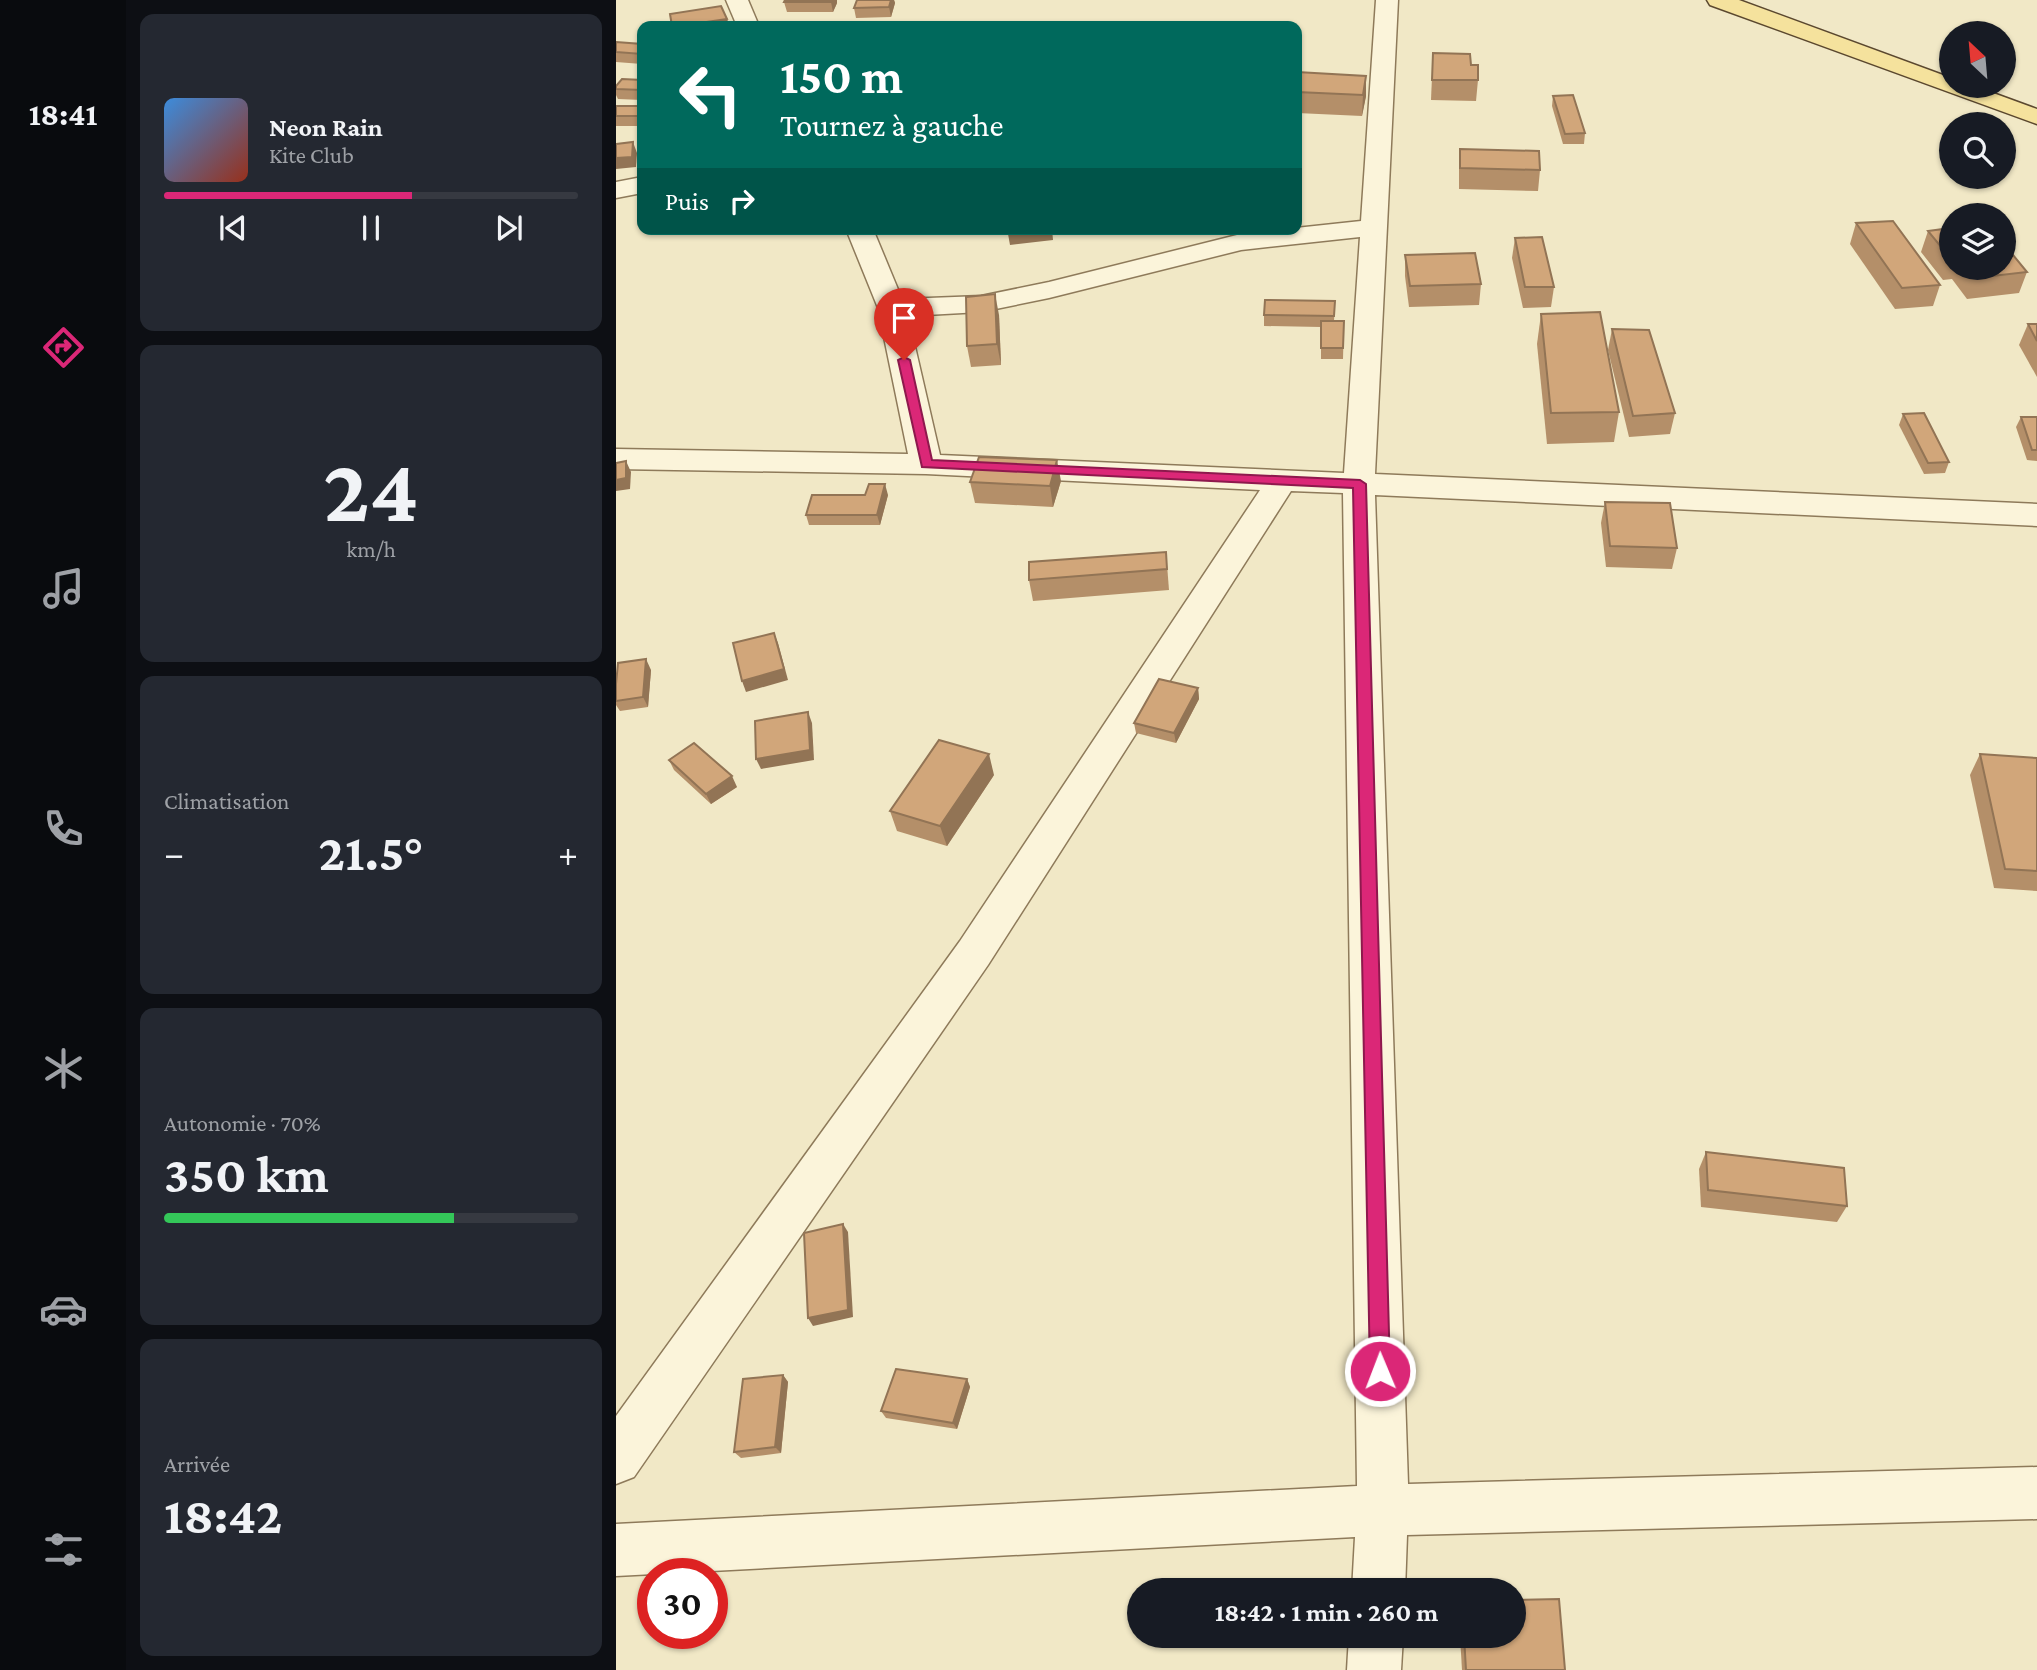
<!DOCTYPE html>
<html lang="fr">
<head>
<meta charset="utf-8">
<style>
	:root { --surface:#171b24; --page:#242831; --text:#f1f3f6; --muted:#9ea1a6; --line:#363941; --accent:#db2777 }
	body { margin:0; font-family:"Crimson Pro",serif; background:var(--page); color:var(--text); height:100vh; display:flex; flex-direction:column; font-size:26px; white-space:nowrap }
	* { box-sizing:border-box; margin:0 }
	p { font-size:23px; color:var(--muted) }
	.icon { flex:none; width:38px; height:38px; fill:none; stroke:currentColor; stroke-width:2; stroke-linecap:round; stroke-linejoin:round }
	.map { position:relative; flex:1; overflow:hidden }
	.panel { display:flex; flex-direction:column; gap:14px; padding:14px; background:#0d0f14; width:490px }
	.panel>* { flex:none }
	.hud { position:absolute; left:21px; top:21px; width:665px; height:214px; border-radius:14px; box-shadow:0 2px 5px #0004; background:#00695c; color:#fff; overflow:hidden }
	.needle { width:46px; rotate:334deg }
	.controls { position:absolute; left:1323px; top:21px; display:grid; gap:14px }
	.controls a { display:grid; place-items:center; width:77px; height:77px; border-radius:50%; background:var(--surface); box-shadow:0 2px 5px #0004; font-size:35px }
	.speed { position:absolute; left:21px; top:1558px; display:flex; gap:14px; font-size:35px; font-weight:700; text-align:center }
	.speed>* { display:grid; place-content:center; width:91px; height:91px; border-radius:50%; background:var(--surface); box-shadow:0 2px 5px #0004; line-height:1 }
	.speed .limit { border:10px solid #d22; background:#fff; color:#111 }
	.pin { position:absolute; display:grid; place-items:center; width:60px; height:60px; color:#fff; margin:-72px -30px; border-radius:50% 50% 50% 0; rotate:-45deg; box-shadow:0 0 7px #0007 }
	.pin .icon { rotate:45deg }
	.me { position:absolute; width:77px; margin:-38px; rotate:359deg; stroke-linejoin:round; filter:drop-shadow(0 0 5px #0008) }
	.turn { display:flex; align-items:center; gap:24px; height:147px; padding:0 28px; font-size:32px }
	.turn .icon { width:91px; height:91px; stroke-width:2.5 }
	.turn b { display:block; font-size:49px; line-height:60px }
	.then { display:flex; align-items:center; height:66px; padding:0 28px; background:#0003; gap:14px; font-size:26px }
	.big { font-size:52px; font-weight:700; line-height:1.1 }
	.panel .tile { flex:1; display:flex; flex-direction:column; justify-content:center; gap:10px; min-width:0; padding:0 24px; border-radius:14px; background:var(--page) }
	.panel .dial { align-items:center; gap:0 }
	.dial b { font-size:91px; line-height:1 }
	.song { display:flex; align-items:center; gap:21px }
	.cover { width:84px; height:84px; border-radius:10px; background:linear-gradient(135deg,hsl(210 70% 55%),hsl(10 70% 35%)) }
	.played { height:7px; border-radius:4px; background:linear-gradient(90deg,var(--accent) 60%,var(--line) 60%) }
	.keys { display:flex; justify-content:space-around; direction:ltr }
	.heat { display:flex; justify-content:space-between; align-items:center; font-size:38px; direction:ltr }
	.charge { height:10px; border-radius:5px; background:linear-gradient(90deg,#34c759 70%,var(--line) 0) }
	.trip { position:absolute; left:511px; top:1578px; width:399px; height:70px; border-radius:35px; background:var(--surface); box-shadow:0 2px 5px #0004; font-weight:700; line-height:70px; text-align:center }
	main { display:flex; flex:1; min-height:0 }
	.tabs { display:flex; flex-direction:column; width:126px; justify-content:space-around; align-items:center; background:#090b0e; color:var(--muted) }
	.tabs .icon { width:49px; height:49px }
	.tabs .active { color:var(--accent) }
	.tabs b { font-size:32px; color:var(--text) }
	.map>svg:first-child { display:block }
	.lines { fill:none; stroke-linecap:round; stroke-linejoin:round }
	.minor-casing { stroke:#8e7a5a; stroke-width:3 }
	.major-casing { stroke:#5b482f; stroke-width:3 }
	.minor { fill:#fbf4da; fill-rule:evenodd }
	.major { fill:#f5e29d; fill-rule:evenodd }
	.wall { fill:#b48f69 }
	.shaded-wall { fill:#927455 }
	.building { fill:#d1a67a; stroke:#927455; stroke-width:2 }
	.route { fill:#db2777; stroke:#8e194d; stroke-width:2 }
</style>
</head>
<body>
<main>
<nav class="tabs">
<b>18:41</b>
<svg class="icon active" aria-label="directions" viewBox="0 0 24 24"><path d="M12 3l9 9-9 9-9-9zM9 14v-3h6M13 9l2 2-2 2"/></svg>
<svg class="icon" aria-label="music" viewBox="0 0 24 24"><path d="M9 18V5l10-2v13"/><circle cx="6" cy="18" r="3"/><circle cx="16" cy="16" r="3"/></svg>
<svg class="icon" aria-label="phone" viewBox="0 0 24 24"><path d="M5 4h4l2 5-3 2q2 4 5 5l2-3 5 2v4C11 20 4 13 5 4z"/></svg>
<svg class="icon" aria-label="climate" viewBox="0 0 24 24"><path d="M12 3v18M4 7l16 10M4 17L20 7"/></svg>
<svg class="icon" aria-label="car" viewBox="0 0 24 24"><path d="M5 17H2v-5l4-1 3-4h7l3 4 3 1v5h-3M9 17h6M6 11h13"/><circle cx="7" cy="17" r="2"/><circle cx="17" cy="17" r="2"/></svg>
<svg class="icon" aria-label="filters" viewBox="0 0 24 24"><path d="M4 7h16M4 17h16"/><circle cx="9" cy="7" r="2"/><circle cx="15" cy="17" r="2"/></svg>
</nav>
<section class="panel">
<div class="tile">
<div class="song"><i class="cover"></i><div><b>Neon Rain</b><p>Kite Club</p></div></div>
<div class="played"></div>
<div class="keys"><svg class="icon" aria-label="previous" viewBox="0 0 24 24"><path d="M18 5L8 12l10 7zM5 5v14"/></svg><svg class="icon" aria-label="pause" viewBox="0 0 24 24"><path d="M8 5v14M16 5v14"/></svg><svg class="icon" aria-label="next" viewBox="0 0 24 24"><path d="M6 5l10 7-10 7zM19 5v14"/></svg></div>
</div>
<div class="tile dial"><b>24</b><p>km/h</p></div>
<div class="tile"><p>Climatisation</p>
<div class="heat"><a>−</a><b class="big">21.5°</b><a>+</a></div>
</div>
<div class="tile"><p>Autonomie · 70%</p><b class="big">350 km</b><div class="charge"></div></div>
<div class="tile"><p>Arrivée</p><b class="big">18:42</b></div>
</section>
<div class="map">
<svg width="1421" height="1670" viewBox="0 0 1421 1670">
	<rect width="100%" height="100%" fill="#f1e8c6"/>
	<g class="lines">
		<defs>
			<g id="minor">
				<path d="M110,0H132L143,26H121Z"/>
				<path d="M760,0H782L759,474L1421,504V526L759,495L792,1484L1421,1467V1519L791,1535L789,1591H736L739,1537L0,1576V1524L741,1486L727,493L675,491L372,965L18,1477L0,1484V1416L344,941L644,490L310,474L0,469V449L292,454L262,308L230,229H257L286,299L365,296L433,282L625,234L745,221ZM744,237L728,473L324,455L292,316L365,312L433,298L625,250Z"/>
				<path d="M26,177V193L0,198V182Z"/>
				<path d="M733,1636H787L785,1670H731Z"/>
			</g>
			<path id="major" d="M1091,0H1123L1335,78V86H1358L1421,109V124L1094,5Z"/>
		</defs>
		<!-- minor casing -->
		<use href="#minor" class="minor-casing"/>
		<!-- major casing -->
		<use href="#major" class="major-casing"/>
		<!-- minor -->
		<use href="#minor" class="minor"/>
		<!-- major -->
		<use href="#major" class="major"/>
	</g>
	<!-- wall -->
	<g class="wall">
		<path d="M155,0H221V3L217,12H171L168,2L169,0Z"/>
		<path d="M241,0H278L279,3L275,17L240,18L238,8Z"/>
		<path d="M0,42L26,44V64L0,62Z"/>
		<path d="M817,53L855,65L862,80L860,101L815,100Z"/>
		<path d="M681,72L750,76V96L746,116L681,113Z"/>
		<path d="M26,80V100L2,99L0,95V86Z"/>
		<path d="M937,96L969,133L968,144H947L936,106Z"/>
		<rect x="0" y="106" width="26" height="20"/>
		<path d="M844,149L924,170L922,191L843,189V169Z"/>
		<path d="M1240,223L1324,285L1317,306L1279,309L1234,244Z"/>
		<path d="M1335,228V268H1388L1411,272L1403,293L1351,299L1336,279L1327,280L1305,252L1312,231Z"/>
		<path d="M899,238L938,287L935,307L907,308L896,258Z"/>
		<path d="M789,255L865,284L863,305L793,307L789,276Z"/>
		<path d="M719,301L718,321H728L727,359H705V327L648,326V315Z"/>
		<path d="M925,314L1003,412L998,442L931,444L921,344Z"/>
		<path d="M383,315L385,365L355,367L351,346Z"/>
		<path d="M1412,324H1421V377L1403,345Z"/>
		<path d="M996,329L1059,413L1054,434L1013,437L992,350Z"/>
		<path d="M1287,414L1333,462L1329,473L1308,474L1283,425Z"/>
		<path d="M1405,417H1421V461L1411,460L1400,427Z"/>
		<path d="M445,481L437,507L359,503L354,482Z"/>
		<path d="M272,495L264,525H193L190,515Z"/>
		<path d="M989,502L1061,548L1056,569L990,567L985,523Z"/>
		<path d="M550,552L553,590L417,601L413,580Z"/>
		<path d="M35,670L32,707L4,711L0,705V684Z"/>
		<path d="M582,688L583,699L560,743L520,733L518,723Z"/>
		<path d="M1364,754L1421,758V891L1378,888L1354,775Z"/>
		<path d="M53,760L121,787L95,804L58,770Z"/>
		<path d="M378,775L331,846L281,831L274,811Z"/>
		<path d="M1090,1152L1231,1206L1221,1222L1085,1207L1083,1169Z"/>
		<path d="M167,1375L172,1382L165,1453L125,1458L118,1452Z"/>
		<path d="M351,1379L354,1387L341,1429L270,1418L265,1411Z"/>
		<path d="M844,1636H898L949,1670H846Z"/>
	</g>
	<!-- shaded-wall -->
	<g class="shaded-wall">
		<path d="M216,0H221V3L217,12L215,2Z"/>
		<path d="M275,0H278L279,3L275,17L273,7Z"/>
		<path d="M111,19L114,26H63Z"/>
		<path d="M750,76V96L746,116L747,95Z"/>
		<path d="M17,142L21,153L20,167L0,169V158Z"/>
		<path d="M436,229L437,240L394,245L392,234Z"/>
		<path d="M379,294L383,315L385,365L381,344Z"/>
		<path d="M441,460L445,481L437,507L434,486Z"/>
		<path d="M10,461L15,472L14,489L0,491V480Z"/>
		<path d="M269,484L272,495L264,525L261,515Z"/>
		<path d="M158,633L162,643L172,680L130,692L126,681Z"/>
		<path d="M30,659L35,670L32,707L27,697Z"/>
		<path d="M582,688L583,699L560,743L558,733Z"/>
		<path d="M192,712L196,723L198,760L145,769L140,759Z"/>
		<path d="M373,754L378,775L331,846L324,826Z"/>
		<path d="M116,776L121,787L95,804L90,794Z"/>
		<path d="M227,1224L232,1232L237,1317L197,1326L192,1318Z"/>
		<path d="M167,1375L172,1382L165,1453L159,1447Z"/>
		<path d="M351,1379L354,1387L341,1429L337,1423Z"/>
	</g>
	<!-- building -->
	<g class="building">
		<path d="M169,0H216L215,2H168Z"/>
		<path d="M241,0H275L273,7L238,8Z"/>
		<path d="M105,6L111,19L63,26H56L54,14Z"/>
		<path d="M0,42L26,44V54L0,52Z"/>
		<path d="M817,53L854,54L855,65H862V80H816Z"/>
		<path d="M681,72L750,76L747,95L681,92Z"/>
		<path d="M6,79L26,80V90L0,89V86Z"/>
		<path d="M957,95L969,133L949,134L937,96Z"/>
		<rect x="0" y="106" width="26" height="10"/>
		<path d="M17,142L16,157L0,158V144Z"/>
		<path d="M844,149L923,151L924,170L844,168Z"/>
		<path d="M1277,221L1324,285L1286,288L1240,223Z"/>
		<path d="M1335,228V259L1312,231Z"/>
		<path d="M391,229H435L392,234Z"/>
		<path d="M926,237L938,287H909L899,238Z"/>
		<path d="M1388,244L1411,272L1359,278L1350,268H1388Z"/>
		<path d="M859,253L865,284L794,286L789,255Z"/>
		<path d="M379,294L381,344L351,346L350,297Z"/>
		<path d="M649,300L719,301L718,316L648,315Z"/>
		<path d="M984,312L1003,412L935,413L925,314Z"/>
		<path d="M705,321H728L727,348H705Z"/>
		<path d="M1412,324H1421V341Z"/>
		<path d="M996,329L1033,330L1059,413L1017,416Z"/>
		<path d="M1308,413L1333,462L1312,463L1287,414Z"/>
		<path d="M1405,417H1421V450H1416Z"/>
		<path d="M363,457L441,460L434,486L354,482Z"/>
		<path d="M10,461V478L0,480V463Z"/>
		<path d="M253,484H269L261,515H190L196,495H249Z"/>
		<path d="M989,502L1054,503L1061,548L994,546Z"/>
		<path d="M550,552L551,569L413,580V562Z"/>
		<path d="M158,633L168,669L126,681L117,643Z"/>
		<path d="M30,659L27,697L0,701V684L2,663Z"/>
		<path d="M543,679L582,688L558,733L518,723Z"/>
		<path d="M192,712L194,750L140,759L139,721Z"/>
		<path d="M323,740L373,754L324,826L274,811Z"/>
		<path d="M78,743L116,776L90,794L53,760Z"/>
		<path d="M1364,754L1421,758V871L1389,869Z"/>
		<path d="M1090,1152L1228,1168L1231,1206L1092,1190Z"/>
		<path d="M227,1224L232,1310L192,1318L188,1233Z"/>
		<path d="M280,1369L351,1379L337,1423L265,1411Z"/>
		<path d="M167,1375L159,1447L118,1452L127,1379Z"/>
		<path d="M943,1599L949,1670H850L848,1636H898V1600Z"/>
	</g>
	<!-- route -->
	<path class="route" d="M288,357L294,360L316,460L744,480L750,484L774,1371L771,1378L764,1381L757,1378L754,1371L737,488L306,467L282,360Z"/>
</svg>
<div class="controls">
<a><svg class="needle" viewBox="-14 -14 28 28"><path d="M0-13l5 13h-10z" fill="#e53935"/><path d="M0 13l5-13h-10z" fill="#9ea1a6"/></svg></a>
<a><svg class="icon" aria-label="search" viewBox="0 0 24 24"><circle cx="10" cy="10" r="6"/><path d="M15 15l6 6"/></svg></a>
<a><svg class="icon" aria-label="layers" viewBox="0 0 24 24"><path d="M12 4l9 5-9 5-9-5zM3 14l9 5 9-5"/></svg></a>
</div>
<div class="speed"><div class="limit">30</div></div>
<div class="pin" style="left:288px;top:360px;background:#d93025"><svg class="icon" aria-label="arrive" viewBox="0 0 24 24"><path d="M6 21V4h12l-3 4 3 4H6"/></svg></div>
<svg class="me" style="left:764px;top:1371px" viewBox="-20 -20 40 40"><circle r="17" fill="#db2777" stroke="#fff" stroke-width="3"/><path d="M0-11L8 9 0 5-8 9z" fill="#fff"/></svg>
<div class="trip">18:42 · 1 min · 260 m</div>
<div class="hud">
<div class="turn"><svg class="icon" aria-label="left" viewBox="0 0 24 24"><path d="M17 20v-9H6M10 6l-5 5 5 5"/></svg><div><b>150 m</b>Tournez à gauche</div></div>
<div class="then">Puis<svg class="icon" aria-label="right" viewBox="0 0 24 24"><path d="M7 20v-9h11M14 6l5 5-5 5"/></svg></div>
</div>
</div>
</main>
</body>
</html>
